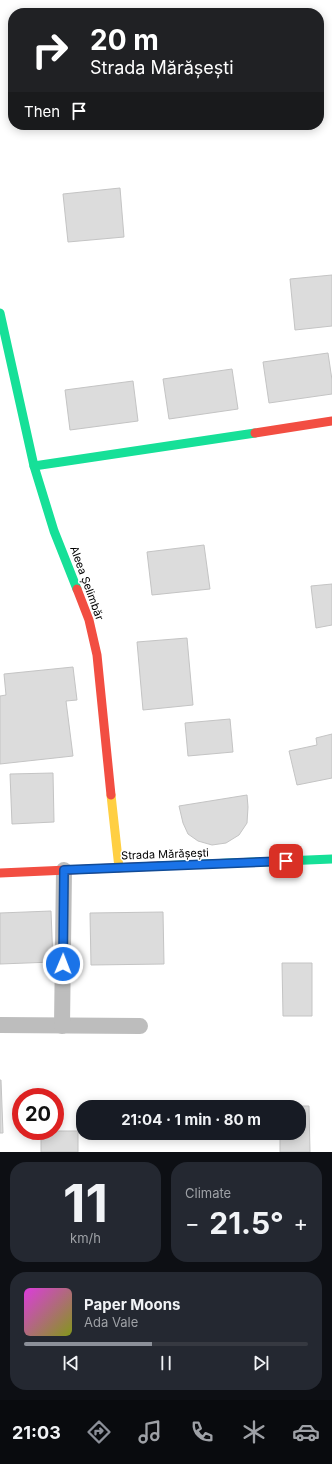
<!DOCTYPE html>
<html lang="en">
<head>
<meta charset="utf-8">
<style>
	:root { --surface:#171b24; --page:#242831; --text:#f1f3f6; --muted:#9ea1a6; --line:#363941; --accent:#8c9099 }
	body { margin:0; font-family:Inter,sans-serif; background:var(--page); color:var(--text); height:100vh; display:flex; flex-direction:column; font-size:15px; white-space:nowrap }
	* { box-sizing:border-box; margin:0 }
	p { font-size:13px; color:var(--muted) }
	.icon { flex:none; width:22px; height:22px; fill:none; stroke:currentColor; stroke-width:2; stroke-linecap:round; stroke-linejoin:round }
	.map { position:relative; height:1152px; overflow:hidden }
	.side { display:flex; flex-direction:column; gap:10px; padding:10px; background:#0d0f14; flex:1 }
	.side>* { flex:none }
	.hud { position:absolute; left:8px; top:8px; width:316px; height:122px; border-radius:16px; box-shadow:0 2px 10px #0003; background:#202124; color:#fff; overflow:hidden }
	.speed { position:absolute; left:12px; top:1088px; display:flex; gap:8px; font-size:20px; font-weight:700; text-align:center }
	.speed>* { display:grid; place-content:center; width:52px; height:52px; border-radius:50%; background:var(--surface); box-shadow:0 2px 10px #0003; line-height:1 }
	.speed .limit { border:6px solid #d22; background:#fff; color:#111 }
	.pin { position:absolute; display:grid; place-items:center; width:34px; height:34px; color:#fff; margin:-17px; border-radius:8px; box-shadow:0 2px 6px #0006 }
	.me { position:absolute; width:44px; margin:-22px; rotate:1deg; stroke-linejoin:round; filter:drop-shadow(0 0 3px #0008) }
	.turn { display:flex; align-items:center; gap:14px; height:84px; padding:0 16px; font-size:18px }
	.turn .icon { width:52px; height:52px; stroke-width:2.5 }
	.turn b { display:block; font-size:28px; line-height:34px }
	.then { display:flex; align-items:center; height:38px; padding:0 16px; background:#0003; gap:8px; font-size:15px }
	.big { font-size:30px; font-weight:700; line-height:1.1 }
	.side .tile { flex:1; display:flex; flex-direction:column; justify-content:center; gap:6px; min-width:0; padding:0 14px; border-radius:16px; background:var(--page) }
	.side .dial { align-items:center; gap:0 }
	.dial b { font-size:52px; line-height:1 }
	.song { display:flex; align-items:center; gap:12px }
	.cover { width:48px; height:48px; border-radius:6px; background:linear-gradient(135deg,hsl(300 70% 55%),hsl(70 70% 35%)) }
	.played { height:4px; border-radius:2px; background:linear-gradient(90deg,var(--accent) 45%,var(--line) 45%) }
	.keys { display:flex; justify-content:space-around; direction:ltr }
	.heat { display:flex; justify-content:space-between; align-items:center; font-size:22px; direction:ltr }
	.side .tiles { flex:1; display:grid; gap:10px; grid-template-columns:1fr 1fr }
	.tile:last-child { grid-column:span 2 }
	.trip { position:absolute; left:76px; top:1100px; width:230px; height:40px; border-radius:16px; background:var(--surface); box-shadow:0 2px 10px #0003; font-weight:700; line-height:40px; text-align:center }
	.tabs { display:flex; height:64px; justify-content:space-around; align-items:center; background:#090b0e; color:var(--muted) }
	.tabs .icon { width:28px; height:28px }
	.tabs .active { color:var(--accent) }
	.tabs b { font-size:18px; color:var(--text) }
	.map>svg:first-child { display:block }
	.building { fill:#dcdcdc; stroke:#c4c4c4 }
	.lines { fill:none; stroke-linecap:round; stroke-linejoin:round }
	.lane { stroke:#bdbdbd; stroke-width:16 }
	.fast { stroke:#16e098; stroke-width:9 }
	.slow { stroke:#ffcf43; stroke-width:9 }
	.jam { stroke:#f24e42; stroke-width:9 }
	.route-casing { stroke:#114b97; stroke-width:10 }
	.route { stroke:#1a73e8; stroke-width:7 }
	.labels { text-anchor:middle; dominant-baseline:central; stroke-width:3; stroke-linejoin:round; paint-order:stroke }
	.street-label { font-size:11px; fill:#000; stroke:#fff }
</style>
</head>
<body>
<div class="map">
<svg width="332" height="1152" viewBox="0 0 332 1152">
	<rect width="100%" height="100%" fill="#fff"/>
	<!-- building -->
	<g class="building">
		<path d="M120,188L124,237L68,242L63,194Z"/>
		<path d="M332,275V326L295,330L290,279Z"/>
		<path d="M328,353L332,380V394L269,403L263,362Z"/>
		<path d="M232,369L238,409L169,419L163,379Z"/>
		<path d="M133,381L138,421L70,430L65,390Z"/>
		<path d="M204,545L210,589L152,595L147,552Z"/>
		<path d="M332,584V625L316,628L311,586Z"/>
		<path d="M187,638L193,705L143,710L137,642Z"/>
		<path d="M73,667L77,700L66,701L73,756L0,764V696L6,695L4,674Z"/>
		<path d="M230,719L233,752L188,756L185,723Z"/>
		<path d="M332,734V778L297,785L289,751L317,745L316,738Z"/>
		<path d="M53,773L54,822L12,824L10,774Z"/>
		<path d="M247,795L248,807L247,823L239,835L226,843L212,845L198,841L188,834L183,823L179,806Z"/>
		<path d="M51,911L53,962L0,964V913Z"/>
		<path d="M163,912L164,964L91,965L90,913Z"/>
		<path d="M282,963H312V1016H283Z"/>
		<path d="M0,1080H1L3,1133H0Z"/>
		<path d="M279,1106H309L310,1152H280V1133H299V1107Z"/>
		<rect x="41" y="1131" width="37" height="21"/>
	</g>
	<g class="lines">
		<!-- lane -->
		<g class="lane">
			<path d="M0,1025L140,1026"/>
			<path d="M62,1026L64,870"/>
		</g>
		<!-- fast -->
		<g class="fast">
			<path d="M0,313L34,466L54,531L77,589"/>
			<path d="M34,466L255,433"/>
			<path d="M158,866L332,859"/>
		</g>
		<!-- slow -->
		<path class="slow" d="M111,795L119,868"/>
		<!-- jam -->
		<g class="jam">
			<path d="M255,433L332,421"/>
			<path d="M77,589L89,620L97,655L111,795"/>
			<path d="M0,873L158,866"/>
		</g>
	</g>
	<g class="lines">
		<defs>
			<path id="route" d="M63,964L64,870L286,861"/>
		</defs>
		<!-- route casing -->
		<use href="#route" class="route-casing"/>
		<!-- route -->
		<use href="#route" class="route"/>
	</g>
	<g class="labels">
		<!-- street labels -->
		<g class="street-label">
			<text transform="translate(87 583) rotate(70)">Aleea Șelimbăr</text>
			<text transform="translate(165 854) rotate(-2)">Strada Mărășești</text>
		</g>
	</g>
</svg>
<div class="speed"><div class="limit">20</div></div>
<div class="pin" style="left:286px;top:861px;background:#d93025"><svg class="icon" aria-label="arrive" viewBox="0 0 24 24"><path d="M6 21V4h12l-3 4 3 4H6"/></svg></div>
<svg class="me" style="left:63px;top:964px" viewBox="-20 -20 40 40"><circle r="17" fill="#1a73e8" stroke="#fff" stroke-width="3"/><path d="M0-11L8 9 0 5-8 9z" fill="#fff"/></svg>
<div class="trip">21:04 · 1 min · 80 m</div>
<div class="hud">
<div class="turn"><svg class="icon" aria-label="right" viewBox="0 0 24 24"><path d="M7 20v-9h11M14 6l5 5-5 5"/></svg><div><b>20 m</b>Strada Mărășești</div></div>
<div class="then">Then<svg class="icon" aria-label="arrive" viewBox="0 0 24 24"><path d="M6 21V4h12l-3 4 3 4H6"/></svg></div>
</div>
</div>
<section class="side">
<div class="tiles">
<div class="tile dial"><b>11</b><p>km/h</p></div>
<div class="tile"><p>Climate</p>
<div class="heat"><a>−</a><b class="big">21.5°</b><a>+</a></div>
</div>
<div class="tile">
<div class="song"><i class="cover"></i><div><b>Paper Moons</b><p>Ada Vale</p></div></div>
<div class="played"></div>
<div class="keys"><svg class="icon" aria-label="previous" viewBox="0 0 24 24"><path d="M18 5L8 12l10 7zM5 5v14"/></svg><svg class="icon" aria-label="pause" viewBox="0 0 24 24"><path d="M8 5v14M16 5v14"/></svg><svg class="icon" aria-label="next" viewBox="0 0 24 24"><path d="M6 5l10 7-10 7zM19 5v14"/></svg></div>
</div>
</div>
</section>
<nav class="tabs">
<b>21:03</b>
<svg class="icon active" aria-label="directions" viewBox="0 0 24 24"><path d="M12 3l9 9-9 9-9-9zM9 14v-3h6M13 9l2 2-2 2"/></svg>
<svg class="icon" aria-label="music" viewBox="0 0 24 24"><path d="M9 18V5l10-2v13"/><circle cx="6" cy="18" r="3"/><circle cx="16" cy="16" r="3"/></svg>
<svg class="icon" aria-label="phone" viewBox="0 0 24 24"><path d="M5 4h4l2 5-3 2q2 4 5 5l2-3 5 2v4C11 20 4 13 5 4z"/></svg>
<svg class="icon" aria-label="climate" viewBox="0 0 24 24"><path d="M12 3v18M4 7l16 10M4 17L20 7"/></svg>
<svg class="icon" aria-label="car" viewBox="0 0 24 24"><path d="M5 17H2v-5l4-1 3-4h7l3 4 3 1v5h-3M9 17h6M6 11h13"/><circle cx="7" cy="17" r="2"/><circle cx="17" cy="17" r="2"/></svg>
</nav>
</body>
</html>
